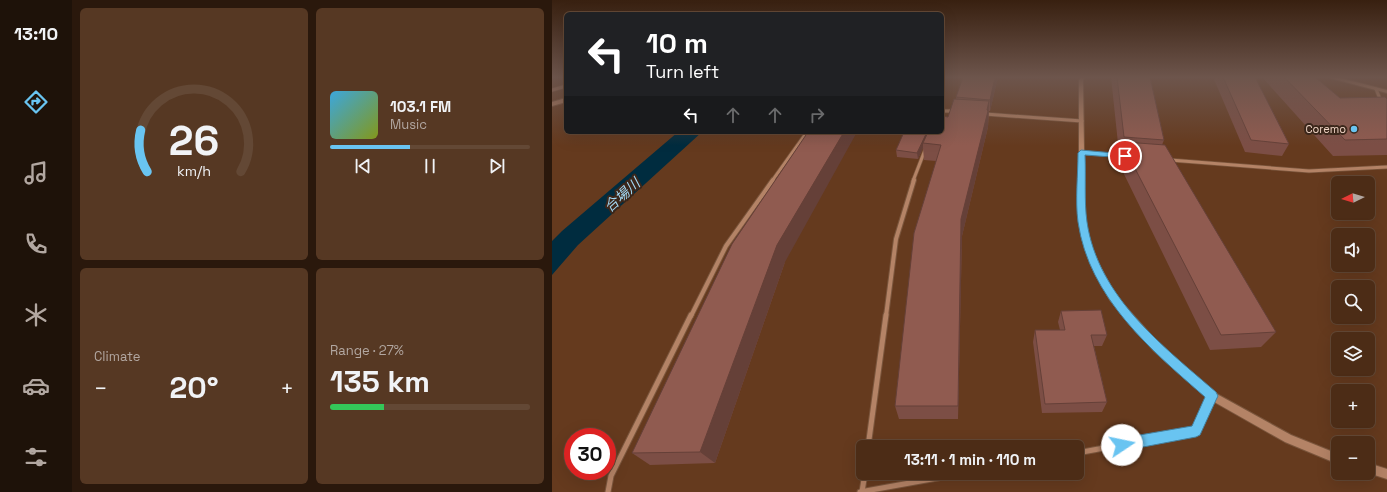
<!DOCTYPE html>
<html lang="en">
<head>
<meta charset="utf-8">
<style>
	:root { --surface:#4c2c16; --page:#563823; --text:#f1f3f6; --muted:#b2a7a1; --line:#634835; --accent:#69c4f1 }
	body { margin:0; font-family:"Space Grotesk","Noto Sans JP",sans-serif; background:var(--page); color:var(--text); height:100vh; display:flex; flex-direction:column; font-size:15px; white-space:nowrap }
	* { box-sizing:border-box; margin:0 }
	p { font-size:13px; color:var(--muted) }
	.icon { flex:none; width:22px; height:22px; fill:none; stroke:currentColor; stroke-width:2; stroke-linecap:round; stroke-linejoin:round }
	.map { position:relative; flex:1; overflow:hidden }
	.details { display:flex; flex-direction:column; gap:8px; padding:8px; background:#2a180c; width:480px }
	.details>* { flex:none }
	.top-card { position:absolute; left:12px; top:12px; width:380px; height:122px; border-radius:6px; box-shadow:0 4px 16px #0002,0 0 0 1px var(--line); background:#202124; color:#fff; overflow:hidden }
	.needle { width:26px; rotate:265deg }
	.buttons { position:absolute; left:779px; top:176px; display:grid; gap:8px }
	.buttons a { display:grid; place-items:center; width:44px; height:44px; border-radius:6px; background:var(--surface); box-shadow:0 4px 16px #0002,0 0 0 1px var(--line); font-size:20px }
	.speed { position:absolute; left:12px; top:428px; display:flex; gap:8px; font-size:20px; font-weight:700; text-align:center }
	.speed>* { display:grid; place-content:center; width:52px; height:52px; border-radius:50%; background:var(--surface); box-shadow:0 4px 16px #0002,0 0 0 1px var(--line); line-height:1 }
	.speed .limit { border:6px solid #d22; background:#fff; color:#111 }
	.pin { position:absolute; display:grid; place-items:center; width:34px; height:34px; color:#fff; margin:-17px; border:2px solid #fff; border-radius:50%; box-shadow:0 1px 4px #0007 }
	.me { position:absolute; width:44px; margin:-22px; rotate:79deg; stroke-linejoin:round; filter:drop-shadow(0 0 3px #0008) }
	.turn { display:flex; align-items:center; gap:14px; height:84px; padding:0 16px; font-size:18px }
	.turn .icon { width:52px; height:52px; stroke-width:2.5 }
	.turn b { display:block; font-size:28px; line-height:34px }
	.lanes { display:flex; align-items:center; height:38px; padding:0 16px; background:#0003; justify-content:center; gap:20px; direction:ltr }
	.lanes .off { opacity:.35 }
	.big { font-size:30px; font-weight:700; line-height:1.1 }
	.details .tile { flex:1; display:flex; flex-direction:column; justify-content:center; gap:6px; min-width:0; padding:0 14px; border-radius:6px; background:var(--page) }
	.details .dial { align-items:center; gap:0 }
	.dial svg { height:104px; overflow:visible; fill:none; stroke:var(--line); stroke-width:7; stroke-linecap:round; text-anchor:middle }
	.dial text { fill:var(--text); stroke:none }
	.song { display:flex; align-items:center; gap:12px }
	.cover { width:48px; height:48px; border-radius:6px; background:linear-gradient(135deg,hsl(200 70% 55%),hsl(70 70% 35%)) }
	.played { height:4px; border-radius:2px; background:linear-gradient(90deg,var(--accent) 40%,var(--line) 40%) }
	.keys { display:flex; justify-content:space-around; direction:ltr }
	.heat { display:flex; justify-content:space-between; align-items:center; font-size:22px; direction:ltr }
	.charge { height:6px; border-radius:3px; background:linear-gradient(90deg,#34c759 27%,var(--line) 0) }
	.details .tiles { flex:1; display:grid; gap:8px; grid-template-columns:repeat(2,1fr) }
	.trip { position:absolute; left:304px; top:440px; width:228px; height:40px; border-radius:6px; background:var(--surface); box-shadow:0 4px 16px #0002,0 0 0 1px var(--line); font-weight:700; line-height:40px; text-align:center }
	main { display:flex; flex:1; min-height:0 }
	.tabs { display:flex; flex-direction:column; width:72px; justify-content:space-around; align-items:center; background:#1e1209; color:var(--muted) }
	.tabs .icon { width:28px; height:28px }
	.tabs .on { color:var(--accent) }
	.tabs b { font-size:18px; color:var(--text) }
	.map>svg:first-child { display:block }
	.water { fill:#002c3f }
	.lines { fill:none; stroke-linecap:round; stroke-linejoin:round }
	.minor-far2-casing { stroke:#7a553c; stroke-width:4.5 }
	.minor-far1-casing { stroke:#7a553c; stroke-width:6 }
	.minor-casing { stroke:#7a553c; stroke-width:7 }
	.tertiary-casing { stroke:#7a553c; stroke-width:2 }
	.minor-far2 { stroke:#b48366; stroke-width:3 }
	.minor-far1 { stroke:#b48366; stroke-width:4 }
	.minor { stroke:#b48366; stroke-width:5 }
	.tertiary { fill:#b48366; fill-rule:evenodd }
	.wall { fill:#7c4e45 }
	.shaded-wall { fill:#654038 }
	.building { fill:#905b50; stroke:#654038 }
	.route { fill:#69c4f1; stroke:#447f9d }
	.poi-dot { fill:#69c4f1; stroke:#3b271b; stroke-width:1.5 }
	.labels { text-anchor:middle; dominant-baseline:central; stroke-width:4; stroke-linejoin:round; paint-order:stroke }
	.far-poi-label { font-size:11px; fill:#eed3c4; stroke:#3b271b; text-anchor:end }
	.water-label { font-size:14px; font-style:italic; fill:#a3d9f5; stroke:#3b271b }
</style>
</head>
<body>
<main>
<nav class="tabs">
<b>13:10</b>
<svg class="icon on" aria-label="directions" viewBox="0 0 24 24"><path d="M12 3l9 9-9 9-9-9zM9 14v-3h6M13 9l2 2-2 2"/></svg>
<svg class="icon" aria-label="music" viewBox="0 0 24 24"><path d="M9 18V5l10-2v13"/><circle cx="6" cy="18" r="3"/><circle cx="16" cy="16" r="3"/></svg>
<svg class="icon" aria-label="phone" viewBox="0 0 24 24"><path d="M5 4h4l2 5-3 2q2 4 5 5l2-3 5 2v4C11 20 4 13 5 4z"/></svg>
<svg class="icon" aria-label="climate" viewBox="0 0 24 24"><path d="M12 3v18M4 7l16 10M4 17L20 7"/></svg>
<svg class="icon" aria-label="car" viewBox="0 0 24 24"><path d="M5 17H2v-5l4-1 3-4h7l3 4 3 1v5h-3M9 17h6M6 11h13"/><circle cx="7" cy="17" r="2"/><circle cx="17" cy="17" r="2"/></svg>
<svg class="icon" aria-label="filters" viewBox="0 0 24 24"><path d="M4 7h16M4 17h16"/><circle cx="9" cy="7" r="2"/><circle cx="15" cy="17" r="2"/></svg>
</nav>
<section class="details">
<div class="tiles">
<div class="tile dial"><svg viewBox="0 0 100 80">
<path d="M14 69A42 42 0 1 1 86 69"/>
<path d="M14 69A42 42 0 0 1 9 37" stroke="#69c4f1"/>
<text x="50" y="56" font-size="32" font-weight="700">26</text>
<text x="50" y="72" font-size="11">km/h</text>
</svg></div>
<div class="tile">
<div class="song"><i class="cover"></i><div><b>103.1 FM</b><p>Music</p></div></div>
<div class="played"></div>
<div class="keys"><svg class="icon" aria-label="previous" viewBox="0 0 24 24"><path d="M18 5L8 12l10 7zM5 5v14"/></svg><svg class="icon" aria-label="pause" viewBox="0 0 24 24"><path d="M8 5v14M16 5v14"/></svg><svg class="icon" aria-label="next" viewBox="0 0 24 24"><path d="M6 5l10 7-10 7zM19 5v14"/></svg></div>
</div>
<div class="tile"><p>Climate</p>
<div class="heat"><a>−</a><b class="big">20°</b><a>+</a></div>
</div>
<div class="tile"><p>Range · 27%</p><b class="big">135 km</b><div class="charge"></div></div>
</div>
</section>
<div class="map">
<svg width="835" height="492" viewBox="0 0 835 492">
	<rect width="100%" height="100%" fill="#653a1e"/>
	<!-- water -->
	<path class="water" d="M126,132H150L26,245L0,275V241L10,231Z"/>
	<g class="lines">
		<defs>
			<g id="minor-far2">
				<path d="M824,89L828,99L835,106"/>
				<path d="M0,90L14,86"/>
				<path d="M390,111H402"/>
				<path d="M433,114L530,121"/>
				<path d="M529,153L573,156"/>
				<path d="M618,160L757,171L835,167"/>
				<path d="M220,181L255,132"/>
				<path d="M361,181L373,150"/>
			</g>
			<g id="minor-far1">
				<path d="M139,316L174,246L221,180"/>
				<path d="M334,316L344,239L362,180"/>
			</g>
			<g id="minor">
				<path d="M316,447L334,315"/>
				<path d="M525,453L644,431L660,396"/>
				<path d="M56,492L59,476L139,315"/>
				<path d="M308,492L413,473"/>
				<path d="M310,492L313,473"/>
			</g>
			<g id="tertiary">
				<path d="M529,77H533L531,80L533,221L538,243L547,265L564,296L608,345L663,393L739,435L786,454V464L733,442L657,399L602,351L558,300L539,265L532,243L527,221V80Z"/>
				<path d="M778,77H784L835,90V93L778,78Z"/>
				<path d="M14,98V102L0,106V102Z"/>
				<path d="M816,463L835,469V479L816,473Z"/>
			</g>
		</defs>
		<!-- minor-far2 casing -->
		<use href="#minor-far2" class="minor-far2-casing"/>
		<!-- minor-far1 casing -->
		<use href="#minor-far1" class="minor-far1-casing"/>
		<!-- minor casing -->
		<use href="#minor" class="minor-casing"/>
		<!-- tertiary casing -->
		<use href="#tertiary" class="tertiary-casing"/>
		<!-- minor-far2 -->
		<use href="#minor-far2" class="minor-far2"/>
		<!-- minor-far1 -->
		<use href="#minor-far1" class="minor-far1"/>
		<!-- minor -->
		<use href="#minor" class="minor"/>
		<!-- tertiary -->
		<use href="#tertiary" class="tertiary"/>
	</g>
	<!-- wall -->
	<g class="wall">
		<path d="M446,77L438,111H437L436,127L410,236L406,419H347L343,406L384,161L372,160L371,148L366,159L345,157L344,150L390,132L396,117L404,99V97Z"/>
		<path d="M559,77H598L612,140L610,145L724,332L709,347L658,350L569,168L568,159L570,153H567Z"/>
		<path d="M661,77H703L737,144L730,156L693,152Z"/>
		<path d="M710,77H763L788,98L835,99V155L781,156Z"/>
		<path d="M233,262L163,463L98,465L80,453Z"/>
		<path d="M509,311L555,335L550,346H542L555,402L550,412L490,413L481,342L483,330H508L506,322Z"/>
	</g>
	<!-- shaded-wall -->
	<g class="shaded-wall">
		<path d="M443,77H446L438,111V100Z"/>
		<path d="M437,101L436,127L410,236L406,419V406L409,219Z"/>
		<path d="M292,132H305L233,262L163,463L148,452L225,245Z"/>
		<path d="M375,132H379L371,143V148L366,159L365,153Z"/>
	</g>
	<!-- building -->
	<g class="building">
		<path d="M411,77H443L438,100L404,97Z"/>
		<path d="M565,77H598L612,140L572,137Z"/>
		<path d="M671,77H703L737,144L699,140Z"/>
		<path d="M732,77H763L788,98L833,97L835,99V139L793,140Z"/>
		<path d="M402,99L437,101L435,110L436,111L409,219L406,406H343L362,233L389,145L371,143L376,132H390V116L396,117Z"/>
		<path d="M256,132H292L225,245L148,452L80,453L180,244Z"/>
		<path d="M352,132H375L365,153L344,150Z"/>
		<path d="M573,142L613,145L724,332L669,335L574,151Z"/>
		<path d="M549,310L555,335H539L555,402L493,404L483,330H513L509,311Z"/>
	</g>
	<!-- sky -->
	<linearGradient id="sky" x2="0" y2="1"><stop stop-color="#382010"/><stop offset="0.53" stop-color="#6d554c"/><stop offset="1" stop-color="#6d554c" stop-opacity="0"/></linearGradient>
	<rect width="835" height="146" fill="url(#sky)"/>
	<!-- route -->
	<path class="route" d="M529,150L573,154L577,156L573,158L533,155C534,177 532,201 535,222C546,297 611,346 664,392L666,396L664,400L648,435L644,437L570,451L565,449L563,445L565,440L570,438L640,426L653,397C599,350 537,298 526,222C523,200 526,175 526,153Z"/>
	<!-- markers -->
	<circle class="poi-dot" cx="802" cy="129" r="4"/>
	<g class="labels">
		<!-- far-poi labels -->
		<g class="far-poi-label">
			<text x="794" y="129">Coremo</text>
		</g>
		<!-- water labels -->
		<g class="water-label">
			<text transform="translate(70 195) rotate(-42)">合場川</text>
		</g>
	</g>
</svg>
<div class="buttons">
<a><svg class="needle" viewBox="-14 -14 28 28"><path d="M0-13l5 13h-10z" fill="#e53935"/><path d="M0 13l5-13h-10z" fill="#b2a7a1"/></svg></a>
<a><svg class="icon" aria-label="sound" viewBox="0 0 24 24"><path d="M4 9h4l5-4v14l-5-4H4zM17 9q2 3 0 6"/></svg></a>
<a><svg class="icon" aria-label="search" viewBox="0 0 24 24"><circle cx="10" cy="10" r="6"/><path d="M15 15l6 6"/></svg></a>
<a><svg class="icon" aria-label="layers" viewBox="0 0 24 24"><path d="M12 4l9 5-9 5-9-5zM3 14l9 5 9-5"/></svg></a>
<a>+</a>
<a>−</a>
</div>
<div class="speed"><div class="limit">30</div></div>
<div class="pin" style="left:573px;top:156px;background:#d93025"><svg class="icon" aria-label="arrive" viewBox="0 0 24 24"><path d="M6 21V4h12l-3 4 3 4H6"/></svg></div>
<svg class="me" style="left:570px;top:445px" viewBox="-20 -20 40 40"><circle r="19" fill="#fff"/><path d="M0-13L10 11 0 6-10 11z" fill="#69c4f1"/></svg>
<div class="trip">13:11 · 1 min · 110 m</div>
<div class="top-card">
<div class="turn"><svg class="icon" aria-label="left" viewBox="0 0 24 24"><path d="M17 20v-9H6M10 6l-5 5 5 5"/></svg><div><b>10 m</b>Turn left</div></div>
<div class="lanes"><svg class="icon" aria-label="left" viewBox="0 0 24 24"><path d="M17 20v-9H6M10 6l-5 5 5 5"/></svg><svg class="icon off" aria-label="ahead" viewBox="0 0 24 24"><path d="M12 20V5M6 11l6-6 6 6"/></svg><svg class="icon off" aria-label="ahead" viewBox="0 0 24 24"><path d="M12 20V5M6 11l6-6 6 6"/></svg><svg class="icon off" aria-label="right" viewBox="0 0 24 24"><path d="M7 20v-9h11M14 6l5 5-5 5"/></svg></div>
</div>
</div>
</main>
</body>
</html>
